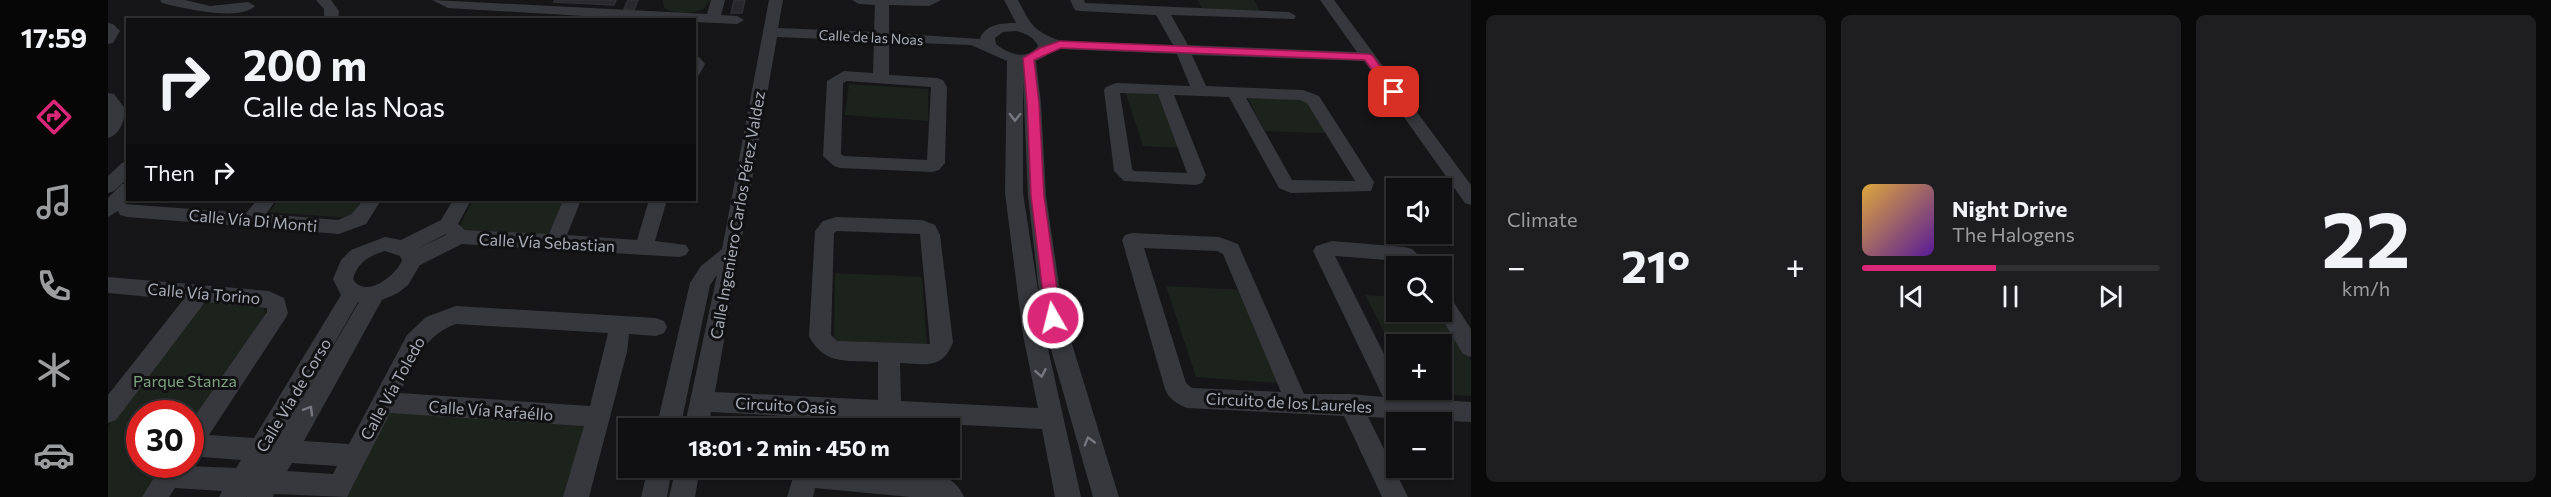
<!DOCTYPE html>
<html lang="en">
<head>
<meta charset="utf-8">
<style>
	:root { --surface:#101012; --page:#1e1e20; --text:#f1f3f6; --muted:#9c9d9f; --line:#303032; --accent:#db2777 }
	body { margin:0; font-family:Commissioner,sans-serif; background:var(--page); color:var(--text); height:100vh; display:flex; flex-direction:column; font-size:22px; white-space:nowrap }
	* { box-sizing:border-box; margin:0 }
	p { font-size:20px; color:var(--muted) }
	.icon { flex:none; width:33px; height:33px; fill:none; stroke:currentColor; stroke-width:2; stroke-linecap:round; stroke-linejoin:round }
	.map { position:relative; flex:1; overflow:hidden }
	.panel { display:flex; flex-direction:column; gap:15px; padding:15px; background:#09090a; width:1080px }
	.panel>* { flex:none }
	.banner { position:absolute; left:18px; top:18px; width:570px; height:183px; border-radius:0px; box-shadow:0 2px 4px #0004,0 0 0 2px var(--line); background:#101012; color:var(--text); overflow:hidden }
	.fabs { position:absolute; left:1278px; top:178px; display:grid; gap:12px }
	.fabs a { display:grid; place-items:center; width:66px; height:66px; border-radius:0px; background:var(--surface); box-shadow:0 2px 4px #0004,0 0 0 2px var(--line); font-size:30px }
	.speed { position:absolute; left:18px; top:400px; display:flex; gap:12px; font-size:30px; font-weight:700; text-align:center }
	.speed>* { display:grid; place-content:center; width:78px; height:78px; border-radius:50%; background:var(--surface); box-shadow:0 2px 4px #0004,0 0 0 2px var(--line); line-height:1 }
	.speed .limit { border:9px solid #d22; background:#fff; color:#111 }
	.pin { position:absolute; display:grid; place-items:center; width:51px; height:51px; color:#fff; margin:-26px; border-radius:12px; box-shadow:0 3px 9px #0006 }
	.me { position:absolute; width:66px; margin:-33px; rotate:352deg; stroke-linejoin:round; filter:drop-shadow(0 0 4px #0008) }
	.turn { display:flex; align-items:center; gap:21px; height:126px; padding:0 18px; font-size:27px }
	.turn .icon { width:78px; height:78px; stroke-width:2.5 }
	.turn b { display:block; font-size:42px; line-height:51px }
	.then { display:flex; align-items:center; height:57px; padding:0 18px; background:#0003; gap:12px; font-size:22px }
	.big { font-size:45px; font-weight:700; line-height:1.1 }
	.panel .tile { flex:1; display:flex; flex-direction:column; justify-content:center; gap:9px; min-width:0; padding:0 21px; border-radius:9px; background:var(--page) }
	.panel .dial { align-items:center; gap:0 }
	.dial b { font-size:78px; line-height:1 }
	.song { display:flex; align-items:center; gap:18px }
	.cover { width:72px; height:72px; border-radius:9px; background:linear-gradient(135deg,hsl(40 70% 55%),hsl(270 70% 35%)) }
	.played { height:6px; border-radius:3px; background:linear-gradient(90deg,var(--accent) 45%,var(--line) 45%) }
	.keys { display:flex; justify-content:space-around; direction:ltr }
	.heat { display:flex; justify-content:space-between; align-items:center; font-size:33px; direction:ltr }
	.panel .tiles { flex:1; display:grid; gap:15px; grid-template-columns:repeat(3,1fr) }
	.trip { position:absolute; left:510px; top:418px; width:342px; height:60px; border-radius:0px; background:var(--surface); box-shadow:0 2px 4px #0004,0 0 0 2px var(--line); font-weight:700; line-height:60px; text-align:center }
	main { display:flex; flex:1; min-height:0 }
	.tab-bar { display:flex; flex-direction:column; width:108px; justify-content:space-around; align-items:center; background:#060607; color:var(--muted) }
	.tab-bar .icon { width:42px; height:42px }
	.tab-bar .active { color:var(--accent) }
	.tab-bar b { font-size:27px; color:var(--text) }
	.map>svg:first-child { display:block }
	.green { fill:#1c231d }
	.building { fill:#29292c; stroke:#303034; stroke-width:1.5 }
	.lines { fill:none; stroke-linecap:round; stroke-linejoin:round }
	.minor { fill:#37383d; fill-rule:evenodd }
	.oneway { stroke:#757881 }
	.route { fill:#db2777; stroke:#8e194d; stroke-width:1.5 }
	.labels { text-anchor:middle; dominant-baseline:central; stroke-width:6; stroke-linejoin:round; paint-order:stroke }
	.far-street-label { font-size:14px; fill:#a8adb8; stroke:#111113 }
	.street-label { font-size:16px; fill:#a8adb8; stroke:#111113 }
	.park-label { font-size:16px; fill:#7fa381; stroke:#111113 }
</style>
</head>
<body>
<main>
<nav class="tab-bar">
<b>17:59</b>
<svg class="icon active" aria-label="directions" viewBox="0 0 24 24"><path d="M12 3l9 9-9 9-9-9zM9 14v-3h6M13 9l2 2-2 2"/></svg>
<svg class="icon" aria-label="music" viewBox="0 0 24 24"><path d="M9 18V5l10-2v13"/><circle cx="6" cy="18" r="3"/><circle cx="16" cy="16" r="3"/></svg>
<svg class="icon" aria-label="phone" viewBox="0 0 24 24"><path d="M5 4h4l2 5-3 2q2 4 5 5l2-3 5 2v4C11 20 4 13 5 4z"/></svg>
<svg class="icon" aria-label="climate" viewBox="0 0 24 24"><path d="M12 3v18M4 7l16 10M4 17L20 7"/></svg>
<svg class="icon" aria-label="car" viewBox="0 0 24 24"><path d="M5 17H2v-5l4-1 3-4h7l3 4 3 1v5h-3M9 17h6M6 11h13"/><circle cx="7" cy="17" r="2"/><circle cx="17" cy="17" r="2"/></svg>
</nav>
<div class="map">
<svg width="1363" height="497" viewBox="0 0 1363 497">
	<rect width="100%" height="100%" fill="#161618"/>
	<!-- green -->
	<g class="green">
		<path d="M555,0H602L596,9C583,14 568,15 556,8Z"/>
		<path d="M1090,0H1146L1152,11L1094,8Z"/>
		<path d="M741,84L820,89V121L737,115Z"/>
		<path d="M1017,91H1052L1073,148L1035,146Z"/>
		<path d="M1139,97L1199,99L1219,133L1157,131Z"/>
		<path d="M171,200H255L242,218L161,212Z"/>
		<path d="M365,200H455L441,235L350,229Z"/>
		<path d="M727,273L814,277L819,347L726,342Z"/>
		<path d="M1058,286L1135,290L1172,383L1088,377Z"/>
		<path d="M1257,295L1288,297V312H1334L1363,360V396L1309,392L1308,390H1334V345H1288V354Z"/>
		<path d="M103,302L156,308L158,317L83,433L82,414H32V465H62L41,497H0V426L90,306Z"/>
		<path d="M281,408L477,422L457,497H239Z"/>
	</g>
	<!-- building -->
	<g class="building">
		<path d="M447,0H508L506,5L446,2Z"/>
		<path d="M520,0H530L526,10L516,9Z"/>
		<path d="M626,0H637L634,13H623Z"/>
	</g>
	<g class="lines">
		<!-- minor -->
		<g class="minor">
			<path d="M52,0H77L102,6L140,2L147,6C131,22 75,8 54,3Z"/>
			<path d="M208,0H223L231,11L230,20H216V9Z"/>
			<path d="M324,0L599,14L603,0H617L613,15L629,16L636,20L629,24L586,22V20H543L340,8Z"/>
			<path d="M661,0H675L670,28L766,32L767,5L751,4L744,0H833L821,6L781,5V33L872,39C877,24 894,23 908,23L896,0H910C923,25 925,31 953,41L1065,45L1048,15L972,11L967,10L962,0H976L977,3L1181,12L1188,16L1186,19L1063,15L1080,45L1249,52L1212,0H1226L1363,185V205L1357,203L1256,61L1084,55L1098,86L1195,90L1211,96L1266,182L1263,191L1183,193L1171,188L1121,97L1066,95L1098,175L1094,183L1088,185L1016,181L1006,171L996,90L998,87L1008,83L1082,86L1069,54L952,49L944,47L938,56L928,61L933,103L938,196L956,318L1011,497H985L934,318L920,196L915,81V193L937,335L973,497H947L934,429L794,422V429H770V421L603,412L600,429H576L609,275L602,285L572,429H548L582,283L593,266L614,249ZM908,31C917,33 926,37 930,46C919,61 900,54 888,44L887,38L895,32ZM669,37L766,41L765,73L736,71L719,81L715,156L726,166L732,168L825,172L831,170L837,163L839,87L835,80L829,78L781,75V42L863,45L899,61L897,193L915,335L930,408L793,401L792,363C817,364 835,370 845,342L832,235L827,225L814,220L728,217L715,221L707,231L701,336C716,366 741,360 770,362V400L607,392ZM739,81L823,87L819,160L736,156L733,154L735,83ZM1012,93L1050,94L1079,173L1026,171L1024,169ZM1138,98L1192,100L1199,103L1247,181L1184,180ZM729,231L812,234L822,344L729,341L723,335L726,233Z"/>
			<path d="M0,23L5,24L12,31L5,43L0,44Z"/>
			<path d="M586,56L591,57L597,64L591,75L586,77Z"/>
			<path d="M0,93L6,94L18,110C15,122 13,134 0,138Z"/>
			<path d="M20,161V178L6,191L0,193V176L14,163Z"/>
			<path d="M20,183L21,200L17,204L138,213L149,200H168L158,214L230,220L244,214L255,200H273L258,224L231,234L19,217L12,215L10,211L0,217V198L14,184Z"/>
			<path d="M345,200H363L350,224L357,230L441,234L455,200H473L459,235L529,240L541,200H559L547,241L578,245L581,250L578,255L571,257L354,244L312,265L300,285L290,293L274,300L196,441L241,444L299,335L318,317L348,306L548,318L556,321L559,327L556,333L548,336L521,334L519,352L481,497H455L476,426L282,413L239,497L166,494L165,497H138L140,493L138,497H111L114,491L67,488L61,497H34L54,465L128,468L133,460L82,456V423L159,312V308L97,302L8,420L0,423V395L75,300L0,293V277L161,291L176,298L180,313L177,319L101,435L146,438L233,295L225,279L233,260L243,250L277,237L293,240L333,220ZM338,234V235L309,249ZM277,251L292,256L294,260C289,275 257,300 245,279C249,263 262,255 277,251ZM250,302H251L183,419ZM348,324L500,333L482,406L292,393C306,364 316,335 348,324ZM184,463L229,466L225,474L179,471Z"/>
			<path d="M1024,233L1111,237L1130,244L1196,394H1242L1275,397L1205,251L1208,246L1224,241L1297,247L1304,249L1322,267H1299L1292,261L1227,256L1288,378V390H1295L1299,398L1363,402V422L1260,417L1300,497H1274L1236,416L1079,408C1069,404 1061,399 1057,389L1014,240L1017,235ZM1036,248L1109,251L1115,254L1173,392L1084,388L1078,383Z"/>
			<path d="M1334,293L1341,295L1363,329V357L1355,354L1330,312H1334Z"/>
			<path d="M540,468H564L559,497H533Z"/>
			<path d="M568,468H592L587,497H561Z"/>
			<path d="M696,468H746L834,476C845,480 851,486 856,497H802L707,488L705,497H679L686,475Z"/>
		</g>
	</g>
	<!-- one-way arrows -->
	<defs><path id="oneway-chevron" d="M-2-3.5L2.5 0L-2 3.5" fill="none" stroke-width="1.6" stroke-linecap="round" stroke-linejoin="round" transform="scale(1.5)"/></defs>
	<g class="oneway">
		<use href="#oneway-chevron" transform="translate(907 117) rotate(91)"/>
		<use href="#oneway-chevron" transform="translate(933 373) rotate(79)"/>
		<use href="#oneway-chevron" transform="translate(201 410) rotate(-60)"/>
		<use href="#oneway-chevron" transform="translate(981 441) rotate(-106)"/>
	</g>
	<!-- route -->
	<path class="route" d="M952,41L1260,54L1264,55L1291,92L1290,95H1282L1257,60L953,48L926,60L931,103L936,196L953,318L950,322H940L938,318L923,196L919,103L915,58L932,48Z"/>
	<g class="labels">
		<!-- far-street labels -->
		<g class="far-street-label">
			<text transform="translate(763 37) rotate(3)">Calle de las Noas</text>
		</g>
		<!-- street labels -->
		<g class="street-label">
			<text transform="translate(629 215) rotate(-80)">Calle Ingeniero Carlos Pérez Valdez</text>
			<text transform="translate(145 220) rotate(5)">Calle Vía Di Monti</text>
			<text transform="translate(439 242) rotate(3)">Calle Vía Sebastian</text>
			<text transform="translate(96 293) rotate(5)">Calle Vía Torino</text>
			<text transform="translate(284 388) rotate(-61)">Calle Vía Toledo</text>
			<text transform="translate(185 395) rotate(-59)">Calle Vía de Corso</text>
			<text transform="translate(1181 402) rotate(3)">Circuito de los Laureles</text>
			<text transform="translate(678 405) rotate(3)">Circuito Oasis</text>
			<text transform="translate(383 410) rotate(4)">Calle Vía Rafaéllo</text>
		</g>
		<!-- park labels -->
		<g class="park-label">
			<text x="77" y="380">Parque Stanza</text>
		</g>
	</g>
</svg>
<div class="fabs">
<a><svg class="icon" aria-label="sound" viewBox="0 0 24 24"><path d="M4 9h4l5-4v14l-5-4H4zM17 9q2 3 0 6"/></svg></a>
<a><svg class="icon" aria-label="search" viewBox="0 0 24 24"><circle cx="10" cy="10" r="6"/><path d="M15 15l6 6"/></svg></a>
<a>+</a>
<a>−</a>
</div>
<div class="speed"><div class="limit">30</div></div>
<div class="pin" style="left:1286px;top:92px;background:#d93025"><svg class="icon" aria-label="arrive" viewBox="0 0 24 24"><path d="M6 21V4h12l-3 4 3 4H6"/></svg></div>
<svg class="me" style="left:945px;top:318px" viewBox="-20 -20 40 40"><circle r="17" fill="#db2777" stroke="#fff" stroke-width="3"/><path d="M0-11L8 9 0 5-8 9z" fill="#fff"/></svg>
<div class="trip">18:01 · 2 min · 450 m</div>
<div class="banner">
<div class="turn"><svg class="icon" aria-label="right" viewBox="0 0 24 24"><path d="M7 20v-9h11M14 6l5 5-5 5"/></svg><div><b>200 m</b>Calle de las Noas</div></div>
<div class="then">Then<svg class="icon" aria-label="right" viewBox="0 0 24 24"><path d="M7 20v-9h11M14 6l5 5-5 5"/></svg></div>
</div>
</div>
<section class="panel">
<div class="tiles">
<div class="tile"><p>Climate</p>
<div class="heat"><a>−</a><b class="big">21°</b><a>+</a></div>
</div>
<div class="tile">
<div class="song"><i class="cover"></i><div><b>Night Drive</b><p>The Halogens</p></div></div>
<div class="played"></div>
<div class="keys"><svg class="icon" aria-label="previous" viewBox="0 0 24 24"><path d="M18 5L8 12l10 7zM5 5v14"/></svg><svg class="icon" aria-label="pause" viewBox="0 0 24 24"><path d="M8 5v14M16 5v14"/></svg><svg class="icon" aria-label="next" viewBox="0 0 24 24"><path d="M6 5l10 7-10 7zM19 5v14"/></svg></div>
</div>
<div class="tile dial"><b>22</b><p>km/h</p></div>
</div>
</section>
</main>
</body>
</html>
